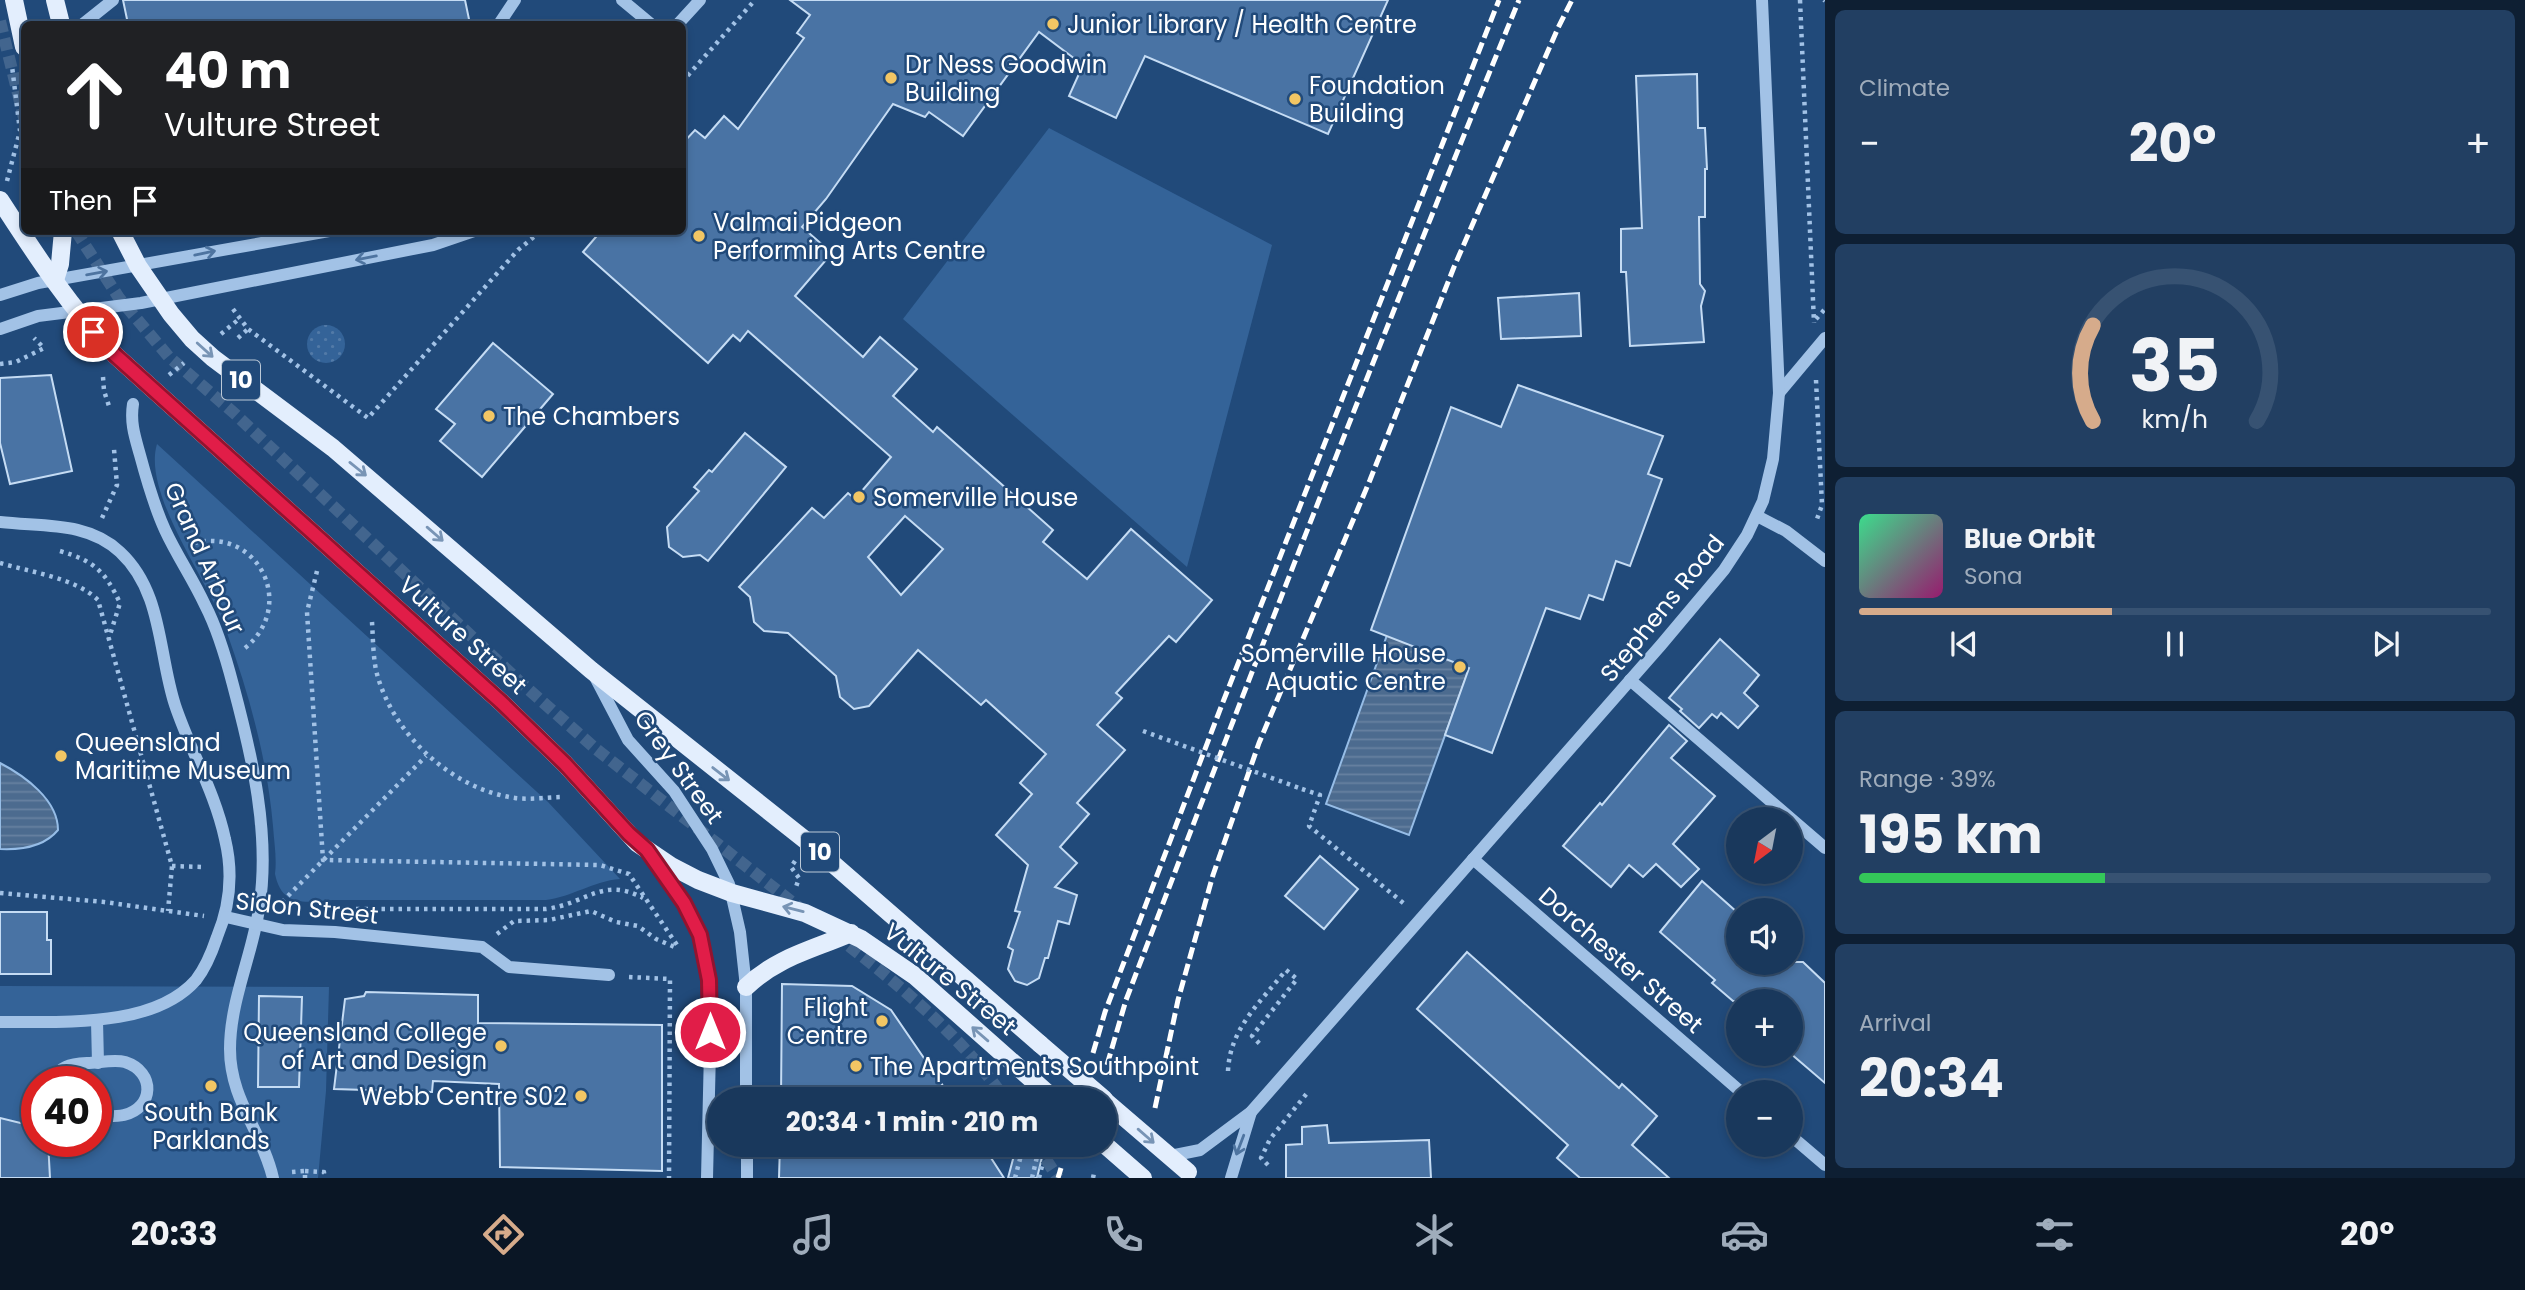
<!DOCTYPE html>
<html lang="en">
<head>
<meta charset="utf-8">
<style>
	:root { --surface:#19385c; --page:#223f62; --text:#f1f3f6; --muted:#9facbb; --line:#375272; --accent:#d6ab8b }
	body { margin:0; font-family:Poppins,sans-serif; background:var(--page); color:var(--text); height:100vh; display:flex; flex-direction:column; font-size:26px; white-space:nowrap }
	* { box-sizing:border-box; margin:0 }
	p { font-size:23px; color:var(--muted) }
	.icon { flex:none; width:38px; height:38px; fill:none; stroke:currentColor; stroke-width:2; stroke-linecap:round; stroke-linejoin:round }
	.map { position:relative; flex:1; overflow:hidden }
	.side { display:flex; flex-direction:column; gap:10px; padding:10px; background:#0e1f33; width:700px }
	.side>* { flex:none }
	.hud { position:absolute; left:21px; top:21px; width:665px; height:214px; border-radius:10px; box-shadow:0 4px 10px #0003,0 0 0 2px var(--line); background:#202124; color:#fff; overflow:hidden }
	.needle { width:46px; rotate:212deg }
	.controls { position:absolute; left:1726px; top:807px; display:grid; gap:14px }
	.controls a { display:grid; place-items:center; width:77px; height:77px; border-radius:50%; background:var(--surface); box-shadow:0 4px 10px #0003,0 0 0 2px var(--line); font-size:35px }
	.speed { position:absolute; left:21px; top:1066px; display:flex; gap:14px; font-size:35px; font-weight:700; text-align:center }
	.speed>* { display:grid; place-content:center; width:91px; height:91px; border-radius:50%; background:var(--surface); box-shadow:0 4px 10px #0003,0 0 0 2px var(--line); line-height:1 }
	.speed .limit { border:10px solid #d22; background:#fff; color:#111 }
	.pin { position:absolute; display:grid; place-items:center; width:60px; height:60px; color:#fff; margin:-30px; border:4px solid #fff; border-radius:50%; box-shadow:0 2px 7px #0007 }
	.me { position:absolute; width:77px; margin:-38px; rotate:0deg; stroke-linejoin:round; filter:drop-shadow(0 0 5px #0008) }
	.turn { display:flex; align-items:center; gap:24px; height:147px; padding:0 28px; font-size:32px }
	.turn .icon { width:91px; height:91px; stroke-width:2.5 }
	.turn b { display:block; font-size:49px; line-height:60px }
	.then { display:flex; align-items:center; height:66px; padding:0 28px; background:#0003; gap:14px; font-size:26px }
	.big { font-size:52px; font-weight:700; line-height:1.1 }
	.side .card { flex:1; display:flex; flex-direction:column; justify-content:center; gap:10px; min-width:0; padding:0 24px; border-radius:10px; background:var(--page) }
	.side .dial { align-items:center; gap:0 }
	.dial svg { height:182px; overflow:visible; fill:none; stroke:var(--line); stroke-width:7; stroke-linecap:round; text-anchor:middle }
	.dial text { fill:var(--text); stroke:none }
	.song { display:flex; align-items:center; gap:21px }
	.cover { width:84px; height:84px; border-radius:10px; background:linear-gradient(135deg,hsl(150 70% 55%),hsl(320 70% 35%)) }
	.played { height:7px; border-radius:4px; background:linear-gradient(90deg,var(--accent) 40%,var(--line) 40%) }
	.keys { display:flex; justify-content:space-around; direction:ltr }
	.heat { display:flex; justify-content:space-between; align-items:center; font-size:38px; direction:ltr }
	.charge { height:10px; border-radius:5px; background:linear-gradient(90deg,#34c759 39%,var(--line) 0) }
	.trip { position:absolute; left:707px; top:1087px; width:410px; height:70px; border-radius:35px; background:var(--surface); box-shadow:0 4px 10px #0003,0 0 0 2px var(--line); font-weight:700; line-height:70px; text-align:center }
	.dock { display:flex; height:112px; justify-content:space-around; align-items:center; background:#0a1625; color:var(--muted) }
	.dock .icon { width:49px; height:49px }
	.dock .selected { color:var(--accent) }
	.dock b { font-size:32px; color:var(--text) }
	main { display:flex; flex:1; min-height:0 }
	.map>svg:first-child { display:block }
	.grass { fill:url(#grass-dots) }
	.green { fill:#346398; fill-rule:evenodd }
	.water { fill:url(#water-rules); stroke:#96bde7; stroke-width:2 }
	.building { fill:#4973a4; stroke:#c5dcf4; stroke-width:2; fill-rule:evenodd }
	.lines { fill:none; stroke-linecap:round; stroke-linejoin:round }
	.minor-tunnel { stroke:#42658e; stroke-width:12; stroke-dasharray:12 6; stroke-linecap:butt }
	.path { stroke:#a2c2e6; stroke-width:4.5; stroke-dasharray:3.5 5; stroke-linecap:butt }
	.minor { stroke:#a2c2e6; stroke-width:12 }
	.major { stroke:#e3eefd; stroke-width:18 }
	.rail { stroke:#fff; stroke-width:5; stroke-dasharray:12 5; stroke-linecap:butt }
	.path-bridge { stroke:#a2c2e6; stroke-width:4.5; stroke-dasharray:3.5 5; stroke-linecap:butt }
	.major-bridge { stroke:#e3eefd; stroke-width:18 }
	.oneway { stroke:#4e74a0 }
	.oneway2 { stroke:#7894b5 }
	.route-casing { stroke:#92132f; stroke-width:18 }
	.route { stroke:#e11d48; stroke-width:12 }
	.poi-dot { fill:#f2c664; stroke:#214a7a; stroke-width:2.5 }
	.labels { text-anchor:middle; dominant-baseline:central; stroke-width:5; stroke-linejoin:round; paint-order:stroke }
	.shield { fill:#214a7a; stroke:#bcc9d7; stroke-width:2 }
	.shield-label { font-size:23px; font-weight:bold; fill:#fff }
	.poi-label { font-size:24px; fill:#fff; stroke:#214a7a; text-anchor:start }
	.street-label { font-size:24px; fill:#fff; stroke:#214a7a }
</style>
</head>
<body>
<main>
<div class="map">
<svg width="1825" height="1178" viewBox="0 0 1825 1178">
	<defs>
		<pattern id="grass-dots" width="8" height="8" patternUnits="userSpaceOnUse" patternTransform="scale(1.75)"><rect width="8" height="8" fill="#346398"/><path d="M2 2h.1M6 6h.1" fill="none" stroke="#527aa7" stroke-width="1.8" stroke-linecap="round"/></pattern>
		<pattern id="water-rules" width="6" height="5" patternUnits="userSpaceOnUse" patternTransform="scale(1.75)"><rect width="6" height="5" fill="#4c6b8f"/><path d="M0 2.5h6" fill="none" stroke="#6781a0"/></pattern>
	</defs>
	<rect width="100%" height="100%" fill="#214a7a"/>
	<!-- grass -->
	<circle class="grass" cx="326" cy="344" r="19"/>
	<!-- green -->
	<g class="green">
		<path d="M1049,128L1272,245L1187,567L903,319Z"/>
		<path d="M157,444L548,802L620,879C593,881 572,897 546,900H333C306,902 282,908 275,874C277,858 274,842 273,826C267,758 249,694 226,630C209,581 142,494 157,444Z"/>
		<path d="M0,986L329,987L326,1091L318,1178H0ZM37,1082H96V1141H37Z"/>
	</g>
	<!-- water -->
	<g class="water">
		<path d="M1395,613L1478,644L1409,835L1326,804Z"/>
		<path d="M0,763C25,776 58,800 58,830C44,847 21,850 0,849Z"/>
	</g>
	<!-- building -->
	<g class="building">
		<path d="M123,0H465L470,24H128Z"/>
		<path d="M790,0H1388L1328,134L1145,56L1116,118L1069,96L1083,65L1039,32L963,136L929,112L925,117L893,104L826,199L802,227L832,253L795,296L863,357L880,337L917,369L893,396L933,432L937,427L1053,530L1043,542L1087,579L1131,529L1212,600L1176,642L1169,636L1116,693L1122,698L1097,725L1125,750L1077,803L1089,814L1060,847L1077,863L1055,887L1077,895L1069,924L1058,921L1048,958H1045L1039,978L1027,985L1015,981L1008,969L1013,950L1008,947L1020,912L1015,911L1028,865L996,835L1032,794L1020,783L1046,754L986,700L981,705L918,650L869,706L854,709L840,697L836,676L788,633L764,631L754,622L750,597L739,587L812,508L824,518L848,493L855,499L891,457L748,331L740,341L733,335L708,363L583,252L601,231H682V144L695,130L705,138L724,116L738,129L804,38L797,33L810,15ZM905,516L943,549L901,595L868,557Z"/>
		<path d="M1697,74L1698,128H1705L1707,169H1705V217H1699L1700,284L1705,291L1701,306L1704,342L1630,346L1626,272H1621V229L1642,228L1636,76Z"/>
		<path d="M1579,293L1581,336L1501,339L1498,298Z"/>
		<path d="M493,343L553,394L482,477L440,441L455,424L436,409Z"/>
		<path d="M51,375L72,471L10,484L0,443V378Z"/>
		<path d="M1518,385L1663,436L1648,474L1662,479L1630,566L1616,561L1603,600L1589,595L1580,619L1546,608L1492,753L1445,735L1469,668L1371,630L1451,407L1501,427Z"/>
		<path d="M745,433L786,467L708,561L700,555L683,557L669,547L667,527L699,491L694,487L709,470L712,472Z"/>
		<path d="M1720,639L1759,675L1744,693L1758,706L1738,728L1721,713L1717,718L1712,714L1699,728L1680,711L1682,709L1669,698Z"/>
		<path d="M1669,725L1687,741L1671,758L1715,796L1673,844L1699,869L1681,887L1656,864L1643,877L1629,865L1611,887L1563,846L1600,803L1602,805Z"/>
		<path d="M1320,856L1358,889L1324,929L1285,896Z"/>
		<path d="M1702,881L1738,913V962H1803L1825,983V1083L1790,1053V1001H1733L1712,983L1715,980L1660,932Z"/>
		<path d="M0,912H47V940H51V974H0Z"/>
		<path d="M1467,952L1619,1088L1622,1084L1657,1116L1632,1145L1669,1178H1580L1557,1158L1568,1145L1417,1009Z"/>
		<path d="M782,984L852,986L891,1010L952,1099H781Z"/>
		<path d="M366,992L478,995V1023L662,1025V1171L500,1167L499,1084L433,1081L432,1092L334,1089L345,999L364,996Z"/>
		<path d="M259,996L302,997L299,1087H258Z"/>
		<path d="M0,1118L37,1127V1141H48L50,1178H0Z"/>
		<path d="M1327,1125L1329,1143L1429,1140L1431,1178H1286V1145L1302,1144V1127Z"/>
		<path d="M780,1144H982L1004,1178H779Z"/>
		<path d="M1017,1144H1034L1043,1153L1037,1178H1008Z"/>
	</g>
	<g class="lines">
		<!-- minor-tunnel -->
		<g class="minor-tunnel">
			<path d="M0,21L24,118"/>
			<path d="M76,231L119,298L169,357L234,413L519,681L596,749L801,909"/>
			<path d="M835,935C897,983 960,1034 1005,1099"/>
			<path d="M1036,1144L1058,1178"/>
		</g>
		<!-- path -->
		<g class="path">
			<path d="M1800,0L1814,323"/>
			<path d="M1824,0L1825,1"/>
			<path d="M682,82L755,0"/>
			<path d="M7,181L20,131L12,66"/>
			<path d="M233,309L248,329L368,418L518,250L541,231"/>
			<path d="M1816,319L1825,309"/>
			<path d="M221,334L239,319"/>
			<path d="M238,338L248,329"/>
			<path d="M0,364L16,362L44,348L34,338"/>
			<path d="M169,375L184,363"/>
			<path d="M103,377L104,391L110,409"/>
			<path d="M1816,380L1822,505L1817,519"/>
			<path d="M102,518L117,485L114,449"/>
			<path d="M194,543C259,527 297,606 245,648"/>
			<path d="M60,551C94,561 105,571 120,603L109,638"/>
			<path d="M0,563C30,572 76,578 98,600L172,866L168,911"/>
			<path d="M317,571L307,612L323,860L600,865L629,874L679,948"/>
			<path d="M372,622C373,638 373,655 376,670C391,733 451,789 515,798C531,800 548,797 564,797"/>
			<path d="M1302,789L1320,795L1309,826L1407,906"/>
			<path d="M795,861L791,867L799,878L796,887"/>
			<path d="M172,866L203,867"/>
			<path d="M0,893L104,902L204,916"/>
			<path d="M282,902L426,756"/>
			<path d="M339,909H546C586,904 603,876 643,898"/>
			<path d="M497,934L514,921L549,920L591,911L616,922L638,926L656,939L677,948"/>
			<path d="M629,977L670,979L669,1178"/>
			<path d="M1228,1071C1230,1028 1260,1003 1286,970L1297,979L1252,1036L1260,1044"/>
			<path d="M1268,1165L1261,1158L1270,1139L1308,1092"/>
			<path d="M305,1171L324,1172V1178"/>
			<path d="M292,1172L305,1171V1178"/>
			<path d="M1015,1178L1024,1144"/>
			<path d="M1032,1178L1040,1144"/>
			<path d="M1039,1178L1043,1162"/>
			<path d="M1093,1178L1094,1173"/>
		</g>
		<!-- minor -->
		<g class="minor">
			<path d="M622,0L651,24"/>
			<path d="M83,24L113,0"/>
			<path d="M499,24L515,0"/>
			<path d="M678,24L700,0"/>
			<path d="M0,295L38,283L329,231"/>
			<path d="M0,329L38,316L141,303L433,245L474,231"/>
			<path d="M1779,393L1825,338"/>
			<path d="M133,404C130,423 135,437 140,455C147,481 154,506 165,530C177,556 193,579 205,605C218,630 226,658 233,685C252,756 271,835 259,909C252,956 230,1001 230,1049C230,1100 262,1131 273,1178"/>
			<path d="M1757,516L1786,531L1825,561"/>
			<path d="M0,522C42,527 87,521 120,552C163,592 158,653 175,705C190,750 215,792 225,839C233,872 230,906 217,937C212,952 206,967 196,980C153,1029 60,1021 0,1022"/>
			<path d="M595,677L628,740L674,791L712,849L729,884L740,932L746,987V1099"/>
			<path d="M1630,680L1825,848"/>
			<path d="M650,855L690,913L700,935L707,960L711,1008L707,1178"/>
			<path d="M1473,859L1741,1092"/>
			<path d="M226,917L283,930L335,932L482,947L509,967L609,975"/>
			<path d="M97,1021L98,1063"/>
			<path d="M51,1082C59,1066 70,1064 87,1063C98,1063 114,1059 125,1062C156,1072 154,1108 124,1115C115,1117 105,1116 96,1116"/>
			<path d="M1790,1135L1825,1165"/>
			<path d="M747,1144V1178"/>
			<path d="M1170,1156L1200,1150L1251,1112L1661,645L1724,570L1747,535L1763,501L1773,459L1779,393L1762,0"/>
			<path d="M1231,1178L1251,1112"/>
		</g>
		<!-- major -->
		<g class="major">
			<path d="M14,0L24,47"/>
			<path d="M55,0L61,24"/>
			<path d="M0,200C35,254 71,309 115,355L501,702L565,764L637,843L671,866L698,880L732,893L805,913L861,939L915,976L1054,1099"/>
			<path d="M120,231L138,266L171,314L192,339L213,358L333,448L591,670L809,843L1040,1044"/>
			<path d="M55,280L60,264L63,231"/>
			<path d="M746,987C777,957 812,950 851,933"/>
		</g>
		<!-- rail -->
		<g class="rail">
			<path d="M1093,1053L1105,1012L1221,707L1499,0"/>
			<path d="M1107,1065L1126,1000C1254,665 1383,332 1519,0"/>
			<path d="M1155,1108L1178,1000L1213,875L1259,743L1370,480L1454,267L1558,28L1572,0"/>
			<path d="M1058,1178L1061,1168"/>
		</g>
		<!-- path-bridge -->
		<path class="path-bridge" d="M1143,731L1302,789"/>
		<!-- major-bridge -->
		<g class="major-bridge">
			<path d="M1040,1044L1104,1099"/>
			<path d="M1104,1100L1188,1172"/>
			<path d="M1104,1144L1143,1178"/>
		</g>
	</g>
	<!-- one-way arrows -->
	<defs><path id="oneway-shaft" d="M-6 0H5M1.5-3L5.5 0L1.5 3" fill="none" stroke-width="1.6" stroke-linecap="round" stroke-linejoin="round" transform="scale(1.75)"/></defs>
	<g class="oneway">
		<use href="#oneway-shaft" transform="translate(205 253) rotate(-12)"/>
		<use href="#oneway-shaft" transform="translate(366 258) rotate(169)"/>
		<use href="#oneway-shaft" transform="translate(97 273) rotate(-10)"/>
		<use href="#oneway-shaft" transform="translate(1240 1145) rotate(111)"/>
	</g>
	<g class="oneway2">
		<use href="#oneway-shaft" transform="translate(205 350) rotate(42)"/>
		<use href="#oneway-shaft" transform="translate(358 469) rotate(39)"/>
		<use href="#oneway-shaft" transform="translate(435 534) rotate(41)"/>
		<use href="#oneway-shaft" transform="translate(721 774) rotate(38)"/>
		<use href="#oneway-shaft" transform="translate(793 909) rotate(-166)"/>
		<use href="#oneway-shaft" transform="translate(980 1034) rotate(-139)"/>
		<use href="#oneway-shaft" transform="translate(1146 1136) rotate(41)"/>
	</g>
	<g class="lines">
		<defs>
			<path id="route" d="M93,332L115,355L501,702L565,764L629,834L647,850L684,903L700,935L709,980L710,1032"/>
		</defs>
		<!-- route casing -->
		<use href="#route" class="route-casing"/>
		<!-- route -->
		<use href="#route" class="route"/>
	</g>
	<!-- markers -->
	<g class="poi-dot">
		<circle cx="1053" cy="24" r="7"/>
		<circle cx="891" cy="78" r="7"/>
		<circle cx="1295" cy="99" r="7"/>
		<circle cx="699" cy="236" r="7"/>
		<circle cx="489" cy="416" r="7"/>
		<circle cx="859" cy="497" r="7"/>
		<circle cx="1460" cy="667" r="7"/>
		<circle cx="61" cy="756" r="7"/>
		<circle cx="882" cy="1021" r="7"/>
		<circle cx="501" cy="1046" r="7"/>
		<circle cx="856" cy="1066" r="7"/>
		<circle cx="211" cy="1086" r="7"/>
		<circle cx="581" cy="1096" r="7"/>
	</g>
	<g class="labels">
		<!-- shield labels -->
		<g class="shield">
			<rect x="222" y="360.5" width="38" height="39" rx="5"/>
			<rect x="801" y="832.5" width="38" height="39" rx="5"/>
		</g>
		<g class="shield-label">
			<text x="241" y="380">10</text>
			<text x="820" y="852">10</text>
		</g>
		<!-- poi labels -->
		<g class="poi-label">
			<text x="1067" y="24">Junior Library / Health Centre</text>
			<text x="905" y="64">Dr Ness Goodwin<tspan x="905" dy="28">Building</tspan></text>
			<text x="1309" y="85">Foundation<tspan x="1309" dy="28">Building</tspan></text>
			<text x="713" y="222">Valmai Pidgeon<tspan x="713" dy="28">Performing Arts Centre</tspan></text>
			<text x="503" y="416">The Chambers</text>
			<text x="873" y="497">Somerville House</text>
			<text x="1446" y="653" text-anchor="end">Somerville House<tspan x="1446" dy="28">Aquatic Centre</tspan></text>
			<text x="75" y="742">Queensland<tspan x="75" dy="28">Maritime Museum</tspan></text>
			<text x="868" y="1007" text-anchor="end">Flight<tspan x="868" dy="28">Centre</tspan></text>
			<text x="487" y="1032" text-anchor="end">Queensland College<tspan x="487" dy="28">of Art and Design</tspan></text>
			<text x="870" y="1066">The Apartments Southpoint</text>
			<text x="567" y="1096" text-anchor="end">Webb Centre S02</text>
			<text x="211" y="1112" text-anchor="middle">South Bank<tspan x="211" dy="28">Parklands</tspan></text>
		</g>
		<!-- street labels -->
		<g class="street-label">
			<text transform="translate(205 558) rotate(66)">Grand Arbour</text>
			<text transform="translate(1662 608) rotate(-51)">Stephens Road</text>
			<text transform="translate(463 635) rotate(42)">Vulture Street</text>
			<text transform="translate(679 767) rotate(54)">Grey Street</text>
			<text transform="translate(307 908) rotate(6)">Sidon Street</text>
			<text transform="translate(1621 960) rotate(41)">Dorchester Street</text>
			<text transform="translate(950 979) rotate(39)">Vulture Street</text>
		</g>
	</g>
</svg>
<div class="controls">
<a><svg class="needle" viewBox="-14 -14 28 28"><path d="M0-13l5 13h-10z" fill="#e53935"/><path d="M0 13l5-13h-10z" fill="#9facbb"/></svg></a>
<a><svg class="icon" aria-label="sound" viewBox="0 0 24 24"><path d="M4 9h4l5-4v14l-5-4H4zM17 9q2 3 0 6"/></svg></a>
<a>+</a>
<a>−</a>
</div>
<div class="speed"><div class="limit">40</div></div>
<div class="pin" style="left:93px;top:332px;background:#d93025"><svg class="icon" aria-label="arrive" viewBox="0 0 24 24"><path d="M6 21V4h12l-3 4 3 4H6"/></svg></div>
<svg class="me" style="left:710px;top:1032px" viewBox="-20 -20 40 40"><circle r="17" fill="#e11d48" stroke="#fff" stroke-width="3"/><path d="M0-11L8 9 0 5-8 9z" fill="#fff"/></svg>
<div class="trip">20:34 · 1 min · 210 m</div>
<div class="hud">
<div class="turn"><svg class="icon" aria-label="ahead" viewBox="0 0 24 24"><path d="M12 20V5M6 11l6-6 6 6"/></svg><div><b>40 m</b>Vulture Street</div></div>
<div class="then">Then<svg class="icon" aria-label="arrive" viewBox="0 0 24 24"><path d="M6 21V4h12l-3 4 3 4H6"/></svg></div>
</div>
</div>
<section class="side">
<div class="card"><p>Climate</p>
<div class="heat"><a>−</a><b class="big">20°</b><a>+</a></div>
</div>
<div class="card dial"><svg viewBox="0 0 100 80">
<path d="M14 69A42 42 0 1 1 86 69"/>
<path d="M14 69A42 42 0 0 1 14 27" stroke="#d6ab8b"/>
<text x="50" y="56" font-size="32" font-weight="700">35</text>
<text x="50" y="72" font-size="11">km/h</text>
</svg></div>
<div class="card">
<div class="song"><i class="cover"></i><div><b>Blue Orbit</b><p>Sona</p></div></div>
<div class="played"></div>
<div class="keys"><svg class="icon" aria-label="previous" viewBox="0 0 24 24"><path d="M18 5L8 12l10 7zM5 5v14"/></svg><svg class="icon" aria-label="pause" viewBox="0 0 24 24"><path d="M8 5v14M16 5v14"/></svg><svg class="icon" aria-label="next" viewBox="0 0 24 24"><path d="M6 5l10 7-10 7zM19 5v14"/></svg></div>
</div>
<div class="card"><p>Range · 39%</p><b class="big">195 km</b><div class="charge"></div></div>
<div class="card"><p>Arrival</p><b class="big">20:34</b></div>
</section>
</main>
<nav class="dock">
<b>20:33</b>
<svg class="icon selected" aria-label="directions" viewBox="0 0 24 24"><path d="M12 3l9 9-9 9-9-9zM9 14v-3h6M13 9l2 2-2 2"/></svg>
<svg class="icon" aria-label="music" viewBox="0 0 24 24"><path d="M9 18V5l10-2v13"/><circle cx="6" cy="18" r="3"/><circle cx="16" cy="16" r="3"/></svg>
<svg class="icon" aria-label="phone" viewBox="0 0 24 24"><path d="M5 4h4l2 5-3 2q2 4 5 5l2-3 5 2v4C11 20 4 13 5 4z"/></svg>
<svg class="icon" aria-label="climate" viewBox="0 0 24 24"><path d="M12 3v18M4 7l16 10M4 17L20 7"/></svg>
<svg class="icon" aria-label="car" viewBox="0 0 24 24"><path d="M5 17H2v-5l4-1 3-4h7l3 4 3 1v5h-3M9 17h6M6 11h13"/><circle cx="7" cy="17" r="2"/><circle cx="17" cy="17" r="2"/></svg>
<svg class="icon" aria-label="filters" viewBox="0 0 24 24"><path d="M4 7h16M4 17h16"/><circle cx="9" cy="7" r="2"/><circle cx="15" cy="17" r="2"/></svg>
<b>20°</b>
</nav>
</body>
</html>
